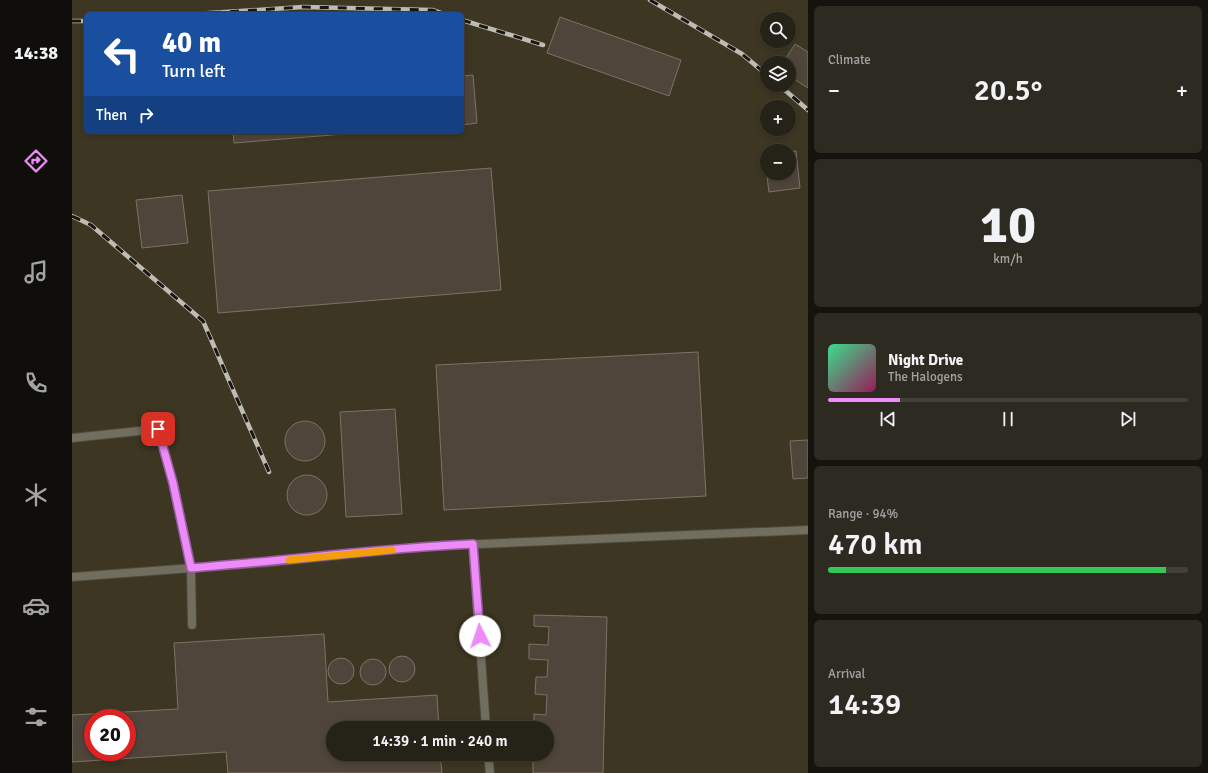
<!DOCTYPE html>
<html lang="en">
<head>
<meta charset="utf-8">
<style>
	:root { --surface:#252218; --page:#2d2a21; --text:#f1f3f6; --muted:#a3a4a2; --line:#423f37; --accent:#ed8cf9 }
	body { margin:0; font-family:Signika,sans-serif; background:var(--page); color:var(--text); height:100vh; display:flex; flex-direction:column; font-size:15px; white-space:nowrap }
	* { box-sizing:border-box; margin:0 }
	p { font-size:13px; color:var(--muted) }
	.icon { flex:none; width:22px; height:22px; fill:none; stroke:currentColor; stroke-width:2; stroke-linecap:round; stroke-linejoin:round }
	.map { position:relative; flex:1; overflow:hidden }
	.panel { display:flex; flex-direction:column; gap:6px; padding:6px; background:#14130d; width:400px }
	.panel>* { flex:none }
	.banner { position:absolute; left:12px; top:12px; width:380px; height:122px; border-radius:6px; box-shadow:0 2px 6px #0003,0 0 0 1px var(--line); background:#1a4fa0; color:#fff; overflow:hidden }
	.tools { position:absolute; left:688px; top:12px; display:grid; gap:8px }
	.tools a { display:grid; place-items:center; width:36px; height:36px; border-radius:50%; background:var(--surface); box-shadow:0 2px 6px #0003,0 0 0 1px var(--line); font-size:20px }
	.speed { position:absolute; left:12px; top:709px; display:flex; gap:8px; font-size:20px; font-weight:700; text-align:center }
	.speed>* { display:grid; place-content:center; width:52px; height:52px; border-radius:50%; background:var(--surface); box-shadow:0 2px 6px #0003,0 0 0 1px var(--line); line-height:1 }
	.speed .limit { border:6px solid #d22; background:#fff; color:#111 }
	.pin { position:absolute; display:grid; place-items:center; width:34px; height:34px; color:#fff; margin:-17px; border-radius:8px; box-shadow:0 2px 6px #0006 }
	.me { position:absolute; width:44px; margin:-22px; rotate:356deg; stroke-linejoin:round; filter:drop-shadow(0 0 3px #0008) }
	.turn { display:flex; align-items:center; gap:14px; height:84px; padding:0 12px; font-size:18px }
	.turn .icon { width:52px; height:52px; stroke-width:2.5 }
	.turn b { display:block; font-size:28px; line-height:34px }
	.then { display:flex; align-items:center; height:38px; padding:0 12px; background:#0003; gap:8px; font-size:15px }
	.big { font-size:30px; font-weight:600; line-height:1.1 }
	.panel .widget { flex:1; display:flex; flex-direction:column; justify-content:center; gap:6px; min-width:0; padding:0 14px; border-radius:6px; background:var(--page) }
	.panel .dial { align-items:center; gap:0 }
	.dial b { font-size:52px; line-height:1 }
	.song { display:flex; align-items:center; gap:12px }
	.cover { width:48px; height:48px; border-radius:6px; background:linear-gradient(135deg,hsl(150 70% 55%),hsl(330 70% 35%)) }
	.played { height:4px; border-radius:2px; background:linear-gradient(90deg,var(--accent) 20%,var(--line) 20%) }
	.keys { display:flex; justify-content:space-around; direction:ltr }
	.heat { display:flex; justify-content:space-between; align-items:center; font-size:22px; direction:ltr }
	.charge { height:6px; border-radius:3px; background:linear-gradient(90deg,#34c759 94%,var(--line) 0) }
	.trip { position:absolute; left:254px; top:721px; width:228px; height:40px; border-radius:20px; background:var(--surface); box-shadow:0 2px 6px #0003,0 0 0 1px var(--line); font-weight:600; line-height:40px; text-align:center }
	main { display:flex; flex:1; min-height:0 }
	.dock { display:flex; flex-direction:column; width:72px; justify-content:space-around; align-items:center; background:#0f0e0a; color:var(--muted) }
	.dock .icon { width:28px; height:28px }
	.dock .on { color:var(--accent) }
	.dock b { font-size:18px; color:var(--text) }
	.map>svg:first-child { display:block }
	.built { fill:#3c3622; fill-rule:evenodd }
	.building { fill:#50453a; stroke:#7e7265; fill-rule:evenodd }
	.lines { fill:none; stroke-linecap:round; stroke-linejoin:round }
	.service-casing { stroke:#4c493d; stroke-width:10 }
	.service { stroke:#726e5e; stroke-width:8 }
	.rail-casing { stroke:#bfbdb3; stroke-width:4.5 }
	.rail { stroke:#171610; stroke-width:3; stroke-dasharray:9; stroke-linecap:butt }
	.route-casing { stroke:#9a5ba2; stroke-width:10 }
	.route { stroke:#ed8cf9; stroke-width:7 }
	.slow { stroke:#f59e0b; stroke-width:7 }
</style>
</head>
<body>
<main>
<nav class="dock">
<b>14:38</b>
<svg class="icon on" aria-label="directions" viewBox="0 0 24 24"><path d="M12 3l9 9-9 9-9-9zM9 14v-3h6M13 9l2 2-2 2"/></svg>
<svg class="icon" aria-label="music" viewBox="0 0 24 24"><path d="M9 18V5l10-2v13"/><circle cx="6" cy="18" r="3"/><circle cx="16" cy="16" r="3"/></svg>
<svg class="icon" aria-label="phone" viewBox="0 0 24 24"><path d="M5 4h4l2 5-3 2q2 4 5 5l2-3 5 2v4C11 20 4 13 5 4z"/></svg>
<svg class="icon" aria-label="climate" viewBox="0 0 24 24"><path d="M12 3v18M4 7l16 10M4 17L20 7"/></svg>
<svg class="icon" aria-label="car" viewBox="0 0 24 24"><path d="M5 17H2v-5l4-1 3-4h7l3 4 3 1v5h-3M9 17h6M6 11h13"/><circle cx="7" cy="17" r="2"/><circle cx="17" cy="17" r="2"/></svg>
<svg class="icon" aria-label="filters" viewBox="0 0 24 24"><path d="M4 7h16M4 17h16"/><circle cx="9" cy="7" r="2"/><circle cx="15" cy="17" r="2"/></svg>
</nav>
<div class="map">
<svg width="736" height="773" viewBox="0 0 736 773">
	<rect width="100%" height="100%" fill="#312e20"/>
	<!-- built -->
	<path class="built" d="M0,0H736V773H0ZM14,14H390V132H14ZM695,19H717V41H695ZM695,63H717V85H695ZM695,107H717V129H695ZM695,151H717V173H695ZM21,718H55V752H21ZM261,728H475V754H261Z"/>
	<!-- building -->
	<g class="building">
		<path d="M488,17L609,60L597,96L475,53Z"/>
		<path d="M723,44L736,52V88L717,76V63H711Z"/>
		<path d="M401,75L405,123L390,125V76Z"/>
		<path d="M161,132H297L162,143Z"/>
		<path d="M724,151L728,188L697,192L692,154H695V173H717V152Z"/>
		<path d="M419,168L429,290L146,313L136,191Z"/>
		<path d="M110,195L116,243L70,248L64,200Z"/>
		<path d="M626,352L634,496L372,510L364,365Z"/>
		<path d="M323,409L330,514L274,517L268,412Z"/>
		<circle cx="233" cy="441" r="20"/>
		<path d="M736,440V478L721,479L718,441Z"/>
		<circle cx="235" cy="495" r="20"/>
		<path d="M462,615L535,617L531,773H461V755H473V754H475V728H462V714L474,715L475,695L463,694L464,677H475L476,660L457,659V644L476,645L477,627L462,626Z"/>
		<path d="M252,634L256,702L365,695L367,728H261V754H368L370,773H156L154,752L0,762V715L106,709L102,643ZM21,718H55V752H21Z"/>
		<circle cx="330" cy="669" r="13"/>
		<circle cx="269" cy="671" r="13"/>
		<circle cx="301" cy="672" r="13"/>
	</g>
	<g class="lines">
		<defs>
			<g id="service">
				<path d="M0,438L86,429L101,483L119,568L120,625"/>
				<path d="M401,544L414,728"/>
				<path d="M0,577L200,562L359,546L736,530"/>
				<path d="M416,754L418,773"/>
			</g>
		</defs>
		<!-- service casing -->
		<use href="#service" class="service-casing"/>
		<!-- service -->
		<use href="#service" class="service"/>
		<defs>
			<g id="rail">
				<path d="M578,0L670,54L695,75"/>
				<path d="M122,14L231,7L360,10L372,14"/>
				<path d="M390,20L471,45"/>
				<path d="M0,21H14"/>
				<path d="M707,85L736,110"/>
				<path d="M0,216L19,225L131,321L197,472"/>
			</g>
		</defs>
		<!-- rail casing -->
		<use href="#rail" class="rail-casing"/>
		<!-- rail -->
		<use href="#rail" class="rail"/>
	</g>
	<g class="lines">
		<defs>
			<path id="route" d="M86,429L101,483L119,568C213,561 307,548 401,544L408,636"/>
		</defs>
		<!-- route casing -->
		<use href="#route" class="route-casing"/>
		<!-- route -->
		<use href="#route" class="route"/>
		<!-- slow -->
		<path class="slow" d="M217,560L320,550"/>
	</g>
</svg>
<div class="tools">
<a><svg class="icon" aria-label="search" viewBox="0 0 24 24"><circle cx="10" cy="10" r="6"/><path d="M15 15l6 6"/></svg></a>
<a><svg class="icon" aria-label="layers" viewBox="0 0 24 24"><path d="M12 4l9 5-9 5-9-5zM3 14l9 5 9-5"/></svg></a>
<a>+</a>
<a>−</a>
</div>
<div class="speed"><div class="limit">20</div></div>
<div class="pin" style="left:86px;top:429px;background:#d93025"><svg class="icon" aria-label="arrive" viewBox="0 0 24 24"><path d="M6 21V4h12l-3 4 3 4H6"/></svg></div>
<svg class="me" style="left:408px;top:636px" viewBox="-20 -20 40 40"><circle r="19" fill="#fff"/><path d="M0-13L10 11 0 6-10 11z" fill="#ed8cf9"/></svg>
<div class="trip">14:39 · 1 min · 240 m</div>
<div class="banner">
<div class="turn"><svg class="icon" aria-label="left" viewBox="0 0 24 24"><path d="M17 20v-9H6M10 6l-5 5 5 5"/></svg><div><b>40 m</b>Turn left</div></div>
<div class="then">Then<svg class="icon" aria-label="right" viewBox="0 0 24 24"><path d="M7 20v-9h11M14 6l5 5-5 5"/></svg></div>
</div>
</div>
<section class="panel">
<div class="widget"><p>Climate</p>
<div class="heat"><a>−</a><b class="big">20.5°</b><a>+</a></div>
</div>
<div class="widget dial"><b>10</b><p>km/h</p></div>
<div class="widget">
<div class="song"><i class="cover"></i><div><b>Night Drive</b><p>The Halogens</p></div></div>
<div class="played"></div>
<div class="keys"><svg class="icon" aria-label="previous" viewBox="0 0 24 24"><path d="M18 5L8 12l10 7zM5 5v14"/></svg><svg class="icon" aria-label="pause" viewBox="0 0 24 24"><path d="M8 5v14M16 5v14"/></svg><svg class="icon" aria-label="next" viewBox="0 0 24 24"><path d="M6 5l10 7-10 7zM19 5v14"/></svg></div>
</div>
<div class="widget"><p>Range · 94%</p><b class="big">470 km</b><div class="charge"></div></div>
<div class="widget"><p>Arrival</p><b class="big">14:39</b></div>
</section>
</main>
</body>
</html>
